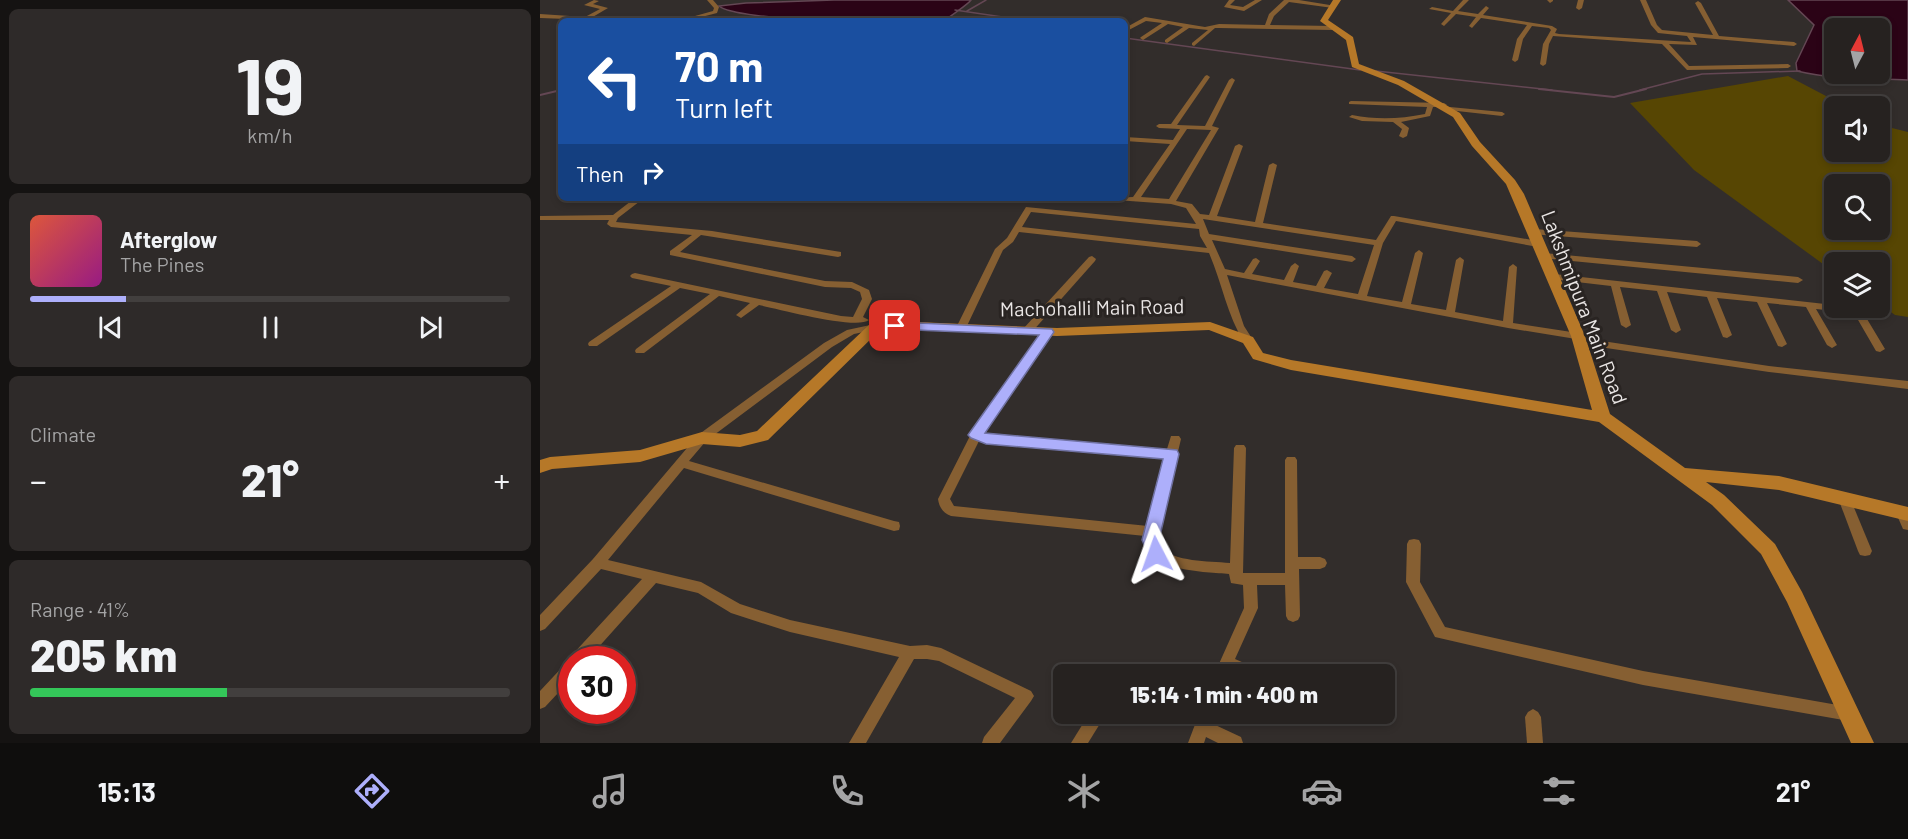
<!DOCTYPE html>
<html lang="en">
<head>
<meta charset="utf-8">
<style>
	:root { --surface:#262220; --page:#2e2a29; --text:#f1f3f6; --muted:#a4a4a5; --line:#423f3e; --accent:#adaffb }
	body { margin:0; font-family:Barlow,sans-serif; background:var(--page); color:var(--text); height:100vh; display:flex; flex-direction:column; font-size:22px; white-space:nowrap }
	* { box-sizing:border-box; margin:0 }
	p { font-size:20px; color:var(--muted) }
	.icon { flex:none; width:33px; height:33px; fill:none; stroke:currentColor; stroke-width:2; stroke-linecap:round; stroke-linejoin:round }
	.map { position:relative; flex:1; overflow:hidden }
	.drawer { display:flex; flex-direction:column; gap:9px; padding:9px; background:#151312; width:540px }
	.drawer>* { flex:none }
	.hud { position:absolute; left:18px; top:18px; width:570px; height:183px; border-radius:9px; box-shadow:0 3px 9px #0003,0 0 0 2px var(--line); background:#1a4fa0; color:#fff; overflow:hidden }
	.needle { width:39px; rotate:7deg }
	.buttons { position:absolute; left:1284px; top:18px; display:grid; gap:12px }
	.buttons a { display:grid; place-items:center; width:66px; height:66px; border-radius:9px; background:var(--surface); box-shadow:0 3px 9px #0003,0 0 0 2px var(--line); font-size:30px }
	.speed { position:absolute; left:18px; top:646px; display:flex; gap:12px; font-size:30px; font-weight:700; text-align:center }
	.speed>* { display:grid; place-content:center; width:78px; height:78px; border-radius:50%; background:var(--surface); box-shadow:0 3px 9px #0003,0 0 0 2px var(--line); line-height:1 }
	.speed .limit { border:9px solid #d22; background:#fff; color:#111 }
	.pin { position:absolute; display:grid; place-items:center; width:51px; height:51px; color:#fff; margin:-26px; border-radius:12px; box-shadow:0 3px 9px #0006 }
	.me { position:absolute; width:66px; margin:-33px; rotate:356deg; stroke-linejoin:round; filter:drop-shadow(0 0 4px #0008) }
	.turn { display:flex; align-items:center; gap:21px; height:126px; padding:0 18px; font-size:27px }
	.turn .icon { width:78px; height:78px; stroke-width:2.5 }
	.turn b { display:block; font-size:42px; line-height:51px }
	.then { display:flex; align-items:center; height:57px; padding:0 18px; background:#0003; gap:12px; font-size:22px }
	.big { font-size:45px; font-weight:800; line-height:1.1 }
	.drawer .tile { flex:1; display:flex; flex-direction:column; justify-content:center; gap:9px; min-width:0; padding:0 21px; border-radius:9px; background:var(--page) }
	.drawer .dial { align-items:center; gap:0 }
	.dial b { font-size:78px; line-height:1 }
	.song { display:flex; align-items:center; gap:18px }
	.cover { width:72px; height:72px; border-radius:9px; background:linear-gradient(135deg,hsl(10 70% 55%),hsl(310 70% 35%)) }
	.played { height:6px; border-radius:3px; background:linear-gradient(90deg,var(--accent) 20%,var(--line) 20%) }
	.keys { display:flex; justify-content:space-around; direction:ltr }
	.heat { display:flex; justify-content:space-between; align-items:center; font-size:33px; direction:ltr }
	.charge { height:9px; border-radius:4px; background:linear-gradient(90deg,#34c759 41%,var(--line) 0) }
	.trip { position:absolute; left:513px; top:664px; width:342px; height:60px; border-radius:9px; background:var(--surface); box-shadow:0 3px 9px #0003,0 0 0 2px var(--line); font-weight:800; line-height:60px; text-align:center }
	.tabs { display:flex; height:96px; justify-content:space-around; align-items:center; background:#0f0e0d; color:var(--muted) }
	.tabs .icon { width:42px; height:42px }
	.tabs .on { color:var(--accent) }
	.tabs b { font-size:27px; color:var(--text) }
	main { display:flex; flex:1; min-height:0 }
	.map>svg:first-child { display:block }
	.green { fill:#574603; fill-rule:evenodd }
	.water { fill:#2b0316; stroke:#644754; stroke-width:1.5; fill-rule:evenodd }
	.lines { fill:none; stroke-linecap:round; stroke-linejoin:round }
	.stream-far1 { stroke:#644754; stroke-width:1.5 }
	.stream { stroke:#644754; stroke-width:2 }
	.street { fill:#865f32; fill-rule:evenodd }
	.secondary { fill:#b67828; fill-rule:evenodd }
	.route { fill:#adaffb; stroke:#7072a3; stroke-width:1.5 }
	.labels { text-anchor:middle; dominant-baseline:central; stroke-width:6; stroke-linejoin:round; paint-order:stroke }
	.street-label { font-size:20px; fill:#eae6e5; stroke:#292422 }
</style>
</head>
<body>
<main>
<section class="drawer">
<div class="tile dial"><b>19</b><p>km/h</p></div>
<div class="tile">
<div class="song"><i class="cover"></i><div><b>Afterglow</b><p>The Pines</p></div></div>
<div class="played"></div>
<div class="keys"><svg class="icon" aria-label="previous" viewBox="0 0 24 24"><path d="M18 5L8 12l10 7zM5 5v14"/></svg><svg class="icon" aria-label="pause" viewBox="0 0 24 24"><path d="M8 5v14M16 5v14"/></svg><svg class="icon" aria-label="next" viewBox="0 0 24 24"><path d="M6 5l10 7-10 7zM19 5v14"/></svg></div>
</div>
<div class="tile"><p>Climate</p>
<div class="heat"><a>−</a><b class="big">21°</b><a>+</a></div>
</div>
<div class="tile"><p>Range · 41%</p><b class="big">205 km</b><div class="charge"></div></div>
</section>
<div class="map">
<svg width="1368" height="743" viewBox="0 0 1368 743">
	<rect width="100%" height="100%" fill="#322d2b"/>
	<!-- green -->
	<path class="green" d="M1248,76L1305,106H1294V152H1340V125L1368,132V317L1355,315L1340,304V262H1294V272L1154,170L1090,103ZM1294,184H1340V230H1294Z"/>
	<!-- water -->
	<g class="water">
		<path d="M294,0H431C429,3 405,21 402,21C374,26 195,21 179,6L206,3Z"/>
		<path d="M1248,0H1368V80C1330,78 1294,80 1257,71L1256,63L1274,25ZM1294,28H1340V74H1294Z"/>
	</g>
	<g class="lines">
		<!-- stream-far1 -->
		<g class="stream-far1">
			<path d="M415,10L490,21"/>
			<path d="M427,11L446,0"/>
			<path d="M585,38L820,70"/>
			<path d="M836,71L1012,90"/>
			<path d="M1100,90L1162,74L1260,71"/>
		</g>
		<!-- stream -->
		<g class="stream">
			<path d="M999,89L1074,97L1106,89"/>
			<path d="M0,95L21,90"/>
		</g>
		<!-- street -->
		<g class="street">
			<path d="M54,0L59,1L53,4L68,8L51,18L81,21L0,18V14L45,17L60,9L44,5Z"/>
			<path d="M167,0H173L179,7L177,13L146,21H137L173,11L174,8Z"/>
			<path d="M689,0H695L690,5L703,7L715,0H722L704,11L684,7Z"/>
			<path d="M744,0H759L796,6L793,8L749,2L734,16L730,25L793,26L796,28L793,30L679,28H675L654,46L652,45V43L668,30L649,28L627,43L625,42V40L643,27L628,24L603,40L600,38L601,37L622,23L606,21L585,32V28L605,17L665,27L679,24L725,25L729,14Z"/>
			<path d="M923,0H929L918,11L938,14L946,6L949,8L943,15L1012,26L1017,29L1015,33L1019,34L1151,42L1147,36L1118,33L1111,25L1100,0H1106L1117,25L1122,30L1173,35L1155,3L1158,1L1161,3L1179,36L1254,42L1257,44L1254,46L1153,37L1157,45L1129,44L1149,66L1248,64L1251,66L1248,68L1147,70L1122,44L1013,36L1009,44L1006,64L1003,66L1000,64L1003,44L1011,30L1009,28L992,26L983,39L978,60L975,62L972,60L977,39L987,25L941,18L932,28L929,26L936,17L916,14L904,26L901,24L911,13L889,9L892,7L913,11Z"/>
			<path d="M1007,0H1013V1L1010,3Z"/>
			<path d="M1038,0H1044L1042,8L1039,10L1036,8Z"/>
			<path d="M667,75L670,77L637,125L665,126L689,80L692,78L695,80L672,126L679,128L636,201L652,204L660,214L669,215L695,146L699,144L703,146L677,216L715,222L729,165L733,163L737,165L723,223L836,240L851,216H854L998,241L1002,244L998,247L856,221L843,243L827,296L862,302L875,253L879,250L883,253L871,304L906,310L916,260L920,257L924,260L915,312L963,321L969,267L973,264L977,267L973,323L1038,333L1043,336L1042,338L1229,366L1368,381V389L1229,372L1039,344L1034,341L1036,339L968,328L687,275L704,326L713,340L708,343L704,342C687,315 682,283 669,253L479,232L473,242L463,250L426,328L424,330H418L416,328L455,249L467,238L486,207L656,224L646,208L631,204L576,200L572,198L593,197L630,144L585,141V137L633,140L640,129L619,128L616,126L619,124H631L665,76ZM647,129L671,130L629,199L601,197ZM491,212L659,229L660,236L667,248L482,227ZM663,219L834,245L818,294L784,288L792,273L787,270L784,271L776,286L753,282L759,266L755,263L751,266L744,280L712,274L720,261L716,258L713,259L704,273L685,269L672,240L812,262L816,259L812,256L669,234Z"/>
			<path d="M811,101L904,103L907,105L904,107H893L890,116L861,122L869,128L867,136L863,138L859,136L862,129L853,122L822,121L809,117L812,115C837,120 860,119 885,114L887,107L809,104V102Z"/>
			<path d="M910,107L962,112L965,114L962,116L908,110L907,109Z"/>
			<path d="M95,198H104L78,218L76,222L172,231L301,252V256L298,257L161,235L140,252L285,281L312,282L329,290L332,299L323,317L329,320C316,330 239,309 219,305L201,318L196,315L210,303L179,296L104,353H96L95,351L96,349L170,294L140,288L57,346H49L48,344L49,342L131,286L92,278L90,276L92,274L95,273L301,316L313,317L322,299L320,292L311,288L285,287L130,255V251L152,235L71,227L67,224L69,220H0V216L73,215Z"/>
			<path d="M994,229L1157,241L1161,244L1157,247L991,234V230Z"/>
			<path d="M1004,253L1258,277L1263,280L1258,283L1001,258V254Z"/>
			<path d="M552,256L556,259L555,261L491,333H483L482,331L483,329L549,257Z"/>
			<path d="M1014,274L1294,305V308L1342,310L1345,311L1347,313L1345,315L1324,314L1345,349L1340,352L1336,351L1314,313L1276,309L1297,345L1292,348L1287,345L1266,307L1227,303L1247,344L1242,347L1238,346L1217,302L1177,298L1192,335L1187,338L1183,337L1167,297L1127,292L1141,330L1136,333L1131,330L1117,291L1080,287L1091,325L1086,328L1081,325L1071,286L1011,279L1009,277L1011,275Z"/>
			<path d="M335,324L340,327L338,329L314,334L292,347L166,441L149,461L354,521L359,522L360,526L359,530L354,531L144,468L68,560L161,582L200,604L250,620L370,646L387,645L401,648L491,691L494,696L491,701L460,743H442L444,737L475,698L399,661L387,659H374L326,743H309L359,657L250,632L191,613L158,593L116,583L47,660H32V678L5,707L0,709V691L27,662L30,661L32,655L102,579L61,569L5,629L0,631V615L53,559L158,435L284,343L307,330Z"/>
			<path d="M508,329L513,332L443,433L627,449L631,436H639L641,439L617,540L618,547C636,562 667,561 690,563L694,448L696,445H704L706,448L703,573H745V460L747,457H755L757,460L758,557H780L785,559L787,563L785,567L780,569H759L760,616L758,620L753,622L748,620L746,616L745,585H717L718,608L695,659L720,670L722,675H699L690,671L688,675H674L704,608L703,585L691,583L689,574C666,572 599,571 605,536L411,516C403,513 399,507 398,499L432,432L504,330ZM439,441L446,443L625,458L608,526L414,506L410,499Z"/>
			<path d="M1304,493L1308,495L1310,498L1332,551L1330,555L1325,556L1320,555L1318,551L1298,498L1300,495Z"/>
			<path d="M1362,508L1366,510L1368,512V530L1363,529L1356,513L1358,510Z"/>
			<path d="M874,539L879,540L881,544L880,582L905,627L1103,671L1309,707L1314,709L1317,714L1314,719L1309,721L1103,685L895,637L866,582L867,544L869,540Z"/>
			<path d="M993,709L998,712L1001,717L1003,743H987L985,717L988,712Z"/>
			<path d="M549,714H566L548,743H531Z"/>
			<path d="M659,714H675L671,723L701,737L703,743H678L666,737L664,743H648Z"/>
		</g>
		<!-- secondary -->
		<path class="secondary" d="M793,0H801L788,20L813,37L819,64L864,81L920,113L940,142L975,180L984,194L1045,336L1070,414L1145,468L1239,476L1368,507V521L1239,490L1166,482L1184,495L1235,544L1262,592L1334,743H1311L1247,602L1221,554L1172,505L1059,422L751,370L713,359L703,343L669,330L517,336L376,330L339,331L228,440L200,447L162,444L100,462L12,469L0,473V460L10,457L100,450L162,432L200,435L217,431L330,324L335,323L376,322L517,328L670,322L713,337L723,353L751,360L1052,410L1031,336L966,184L932,146L913,117L858,85L812,67L806,40L780,21Z"/>
	</g>
	<!-- route -->
	<path class="route" d="M355,322L512,329L514,332L445,433L637,450L639,454L619,540L625,554L622,559L616,561L610,559L602,540L623,459L446,444L431,438L428,435L499,335L351,329L349,326Z"/>
	<g class="labels">
		<!-- street labels -->
		<g class="street-label">
			<text transform="translate(552 307) rotate(-1)">Machohalli Main Road</text>
			<text transform="translate(1045 307) rotate(69)">Lakshmipura Main Road</text>
		</g>
	</g>
</svg>
<div class="buttons">
<a><svg class="needle" viewBox="-14 -14 28 28"><path d="M0-13l5 13h-10z" fill="#e53935"/><path d="M0 13l5-13h-10z" fill="#a4a4a5"/></svg></a>
<a><svg class="icon" aria-label="sound" viewBox="0 0 24 24"><path d="M4 9h4l5-4v14l-5-4H4zM17 9q2 3 0 6"/></svg></a>
<a><svg class="icon" aria-label="search" viewBox="0 0 24 24"><circle cx="10" cy="10" r="6"/><path d="M15 15l6 6"/></svg></a>
<a><svg class="icon" aria-label="layers" viewBox="0 0 24 24"><path d="M12 4l9 5-9 5-9-5zM3 14l9 5 9-5"/></svg></a>
</div>
<div class="speed"><div class="limit">30</div></div>
<div class="pin" style="left:355px;top:326px;background:#d93025"><svg class="icon" aria-label="arrive" viewBox="0 0 24 24"><path d="M6 21V4h12l-3 4 3 4H6"/></svg></div>
<svg class="me" style="left:616px;top:554px" viewBox="-20 -20 40 40"><path d="M0-17L14 15 0 8-14 15z" fill="#adaffb" stroke="#fff" stroke-width="4"/></svg>
<div class="trip">15:14 · 1 min · 400 m</div>
<div class="hud">
<div class="turn"><svg class="icon" aria-label="left" viewBox="0 0 24 24"><path d="M17 20v-9H6M10 6l-5 5 5 5"/></svg><div><b>70 m</b>Turn left</div></div>
<div class="then">Then<svg class="icon" aria-label="right" viewBox="0 0 24 24"><path d="M7 20v-9h11M14 6l5 5-5 5"/></svg></div>
</div>
</div>
</main>
<nav class="tabs">
<b>15:13</b>
<svg class="icon on" aria-label="directions" viewBox="0 0 24 24"><path d="M12 3l9 9-9 9-9-9zM9 14v-3h6M13 9l2 2-2 2"/></svg>
<svg class="icon" aria-label="music" viewBox="0 0 24 24"><path d="M9 18V5l10-2v13"/><circle cx="6" cy="18" r="3"/><circle cx="16" cy="16" r="3"/></svg>
<svg class="icon" aria-label="phone" viewBox="0 0 24 24"><path d="M5 4h4l2 5-3 2q2 4 5 5l2-3 5 2v4C11 20 4 13 5 4z"/></svg>
<svg class="icon" aria-label="climate" viewBox="0 0 24 24"><path d="M12 3v18M4 7l16 10M4 17L20 7"/></svg>
<svg class="icon" aria-label="car" viewBox="0 0 24 24"><path d="M5 17H2v-5l4-1 3-4h7l3 4 3 1v5h-3M9 17h6M6 11h13"/><circle cx="7" cy="17" r="2"/><circle cx="17" cy="17" r="2"/></svg>
<svg class="icon" aria-label="filters" viewBox="0 0 24 24"><path d="M4 7h16M4 17h16"/><circle cx="9" cy="7" r="2"/><circle cx="15" cy="17" r="2"/></svg>
<b>21°</b>
</nav>
</body>
</html>
